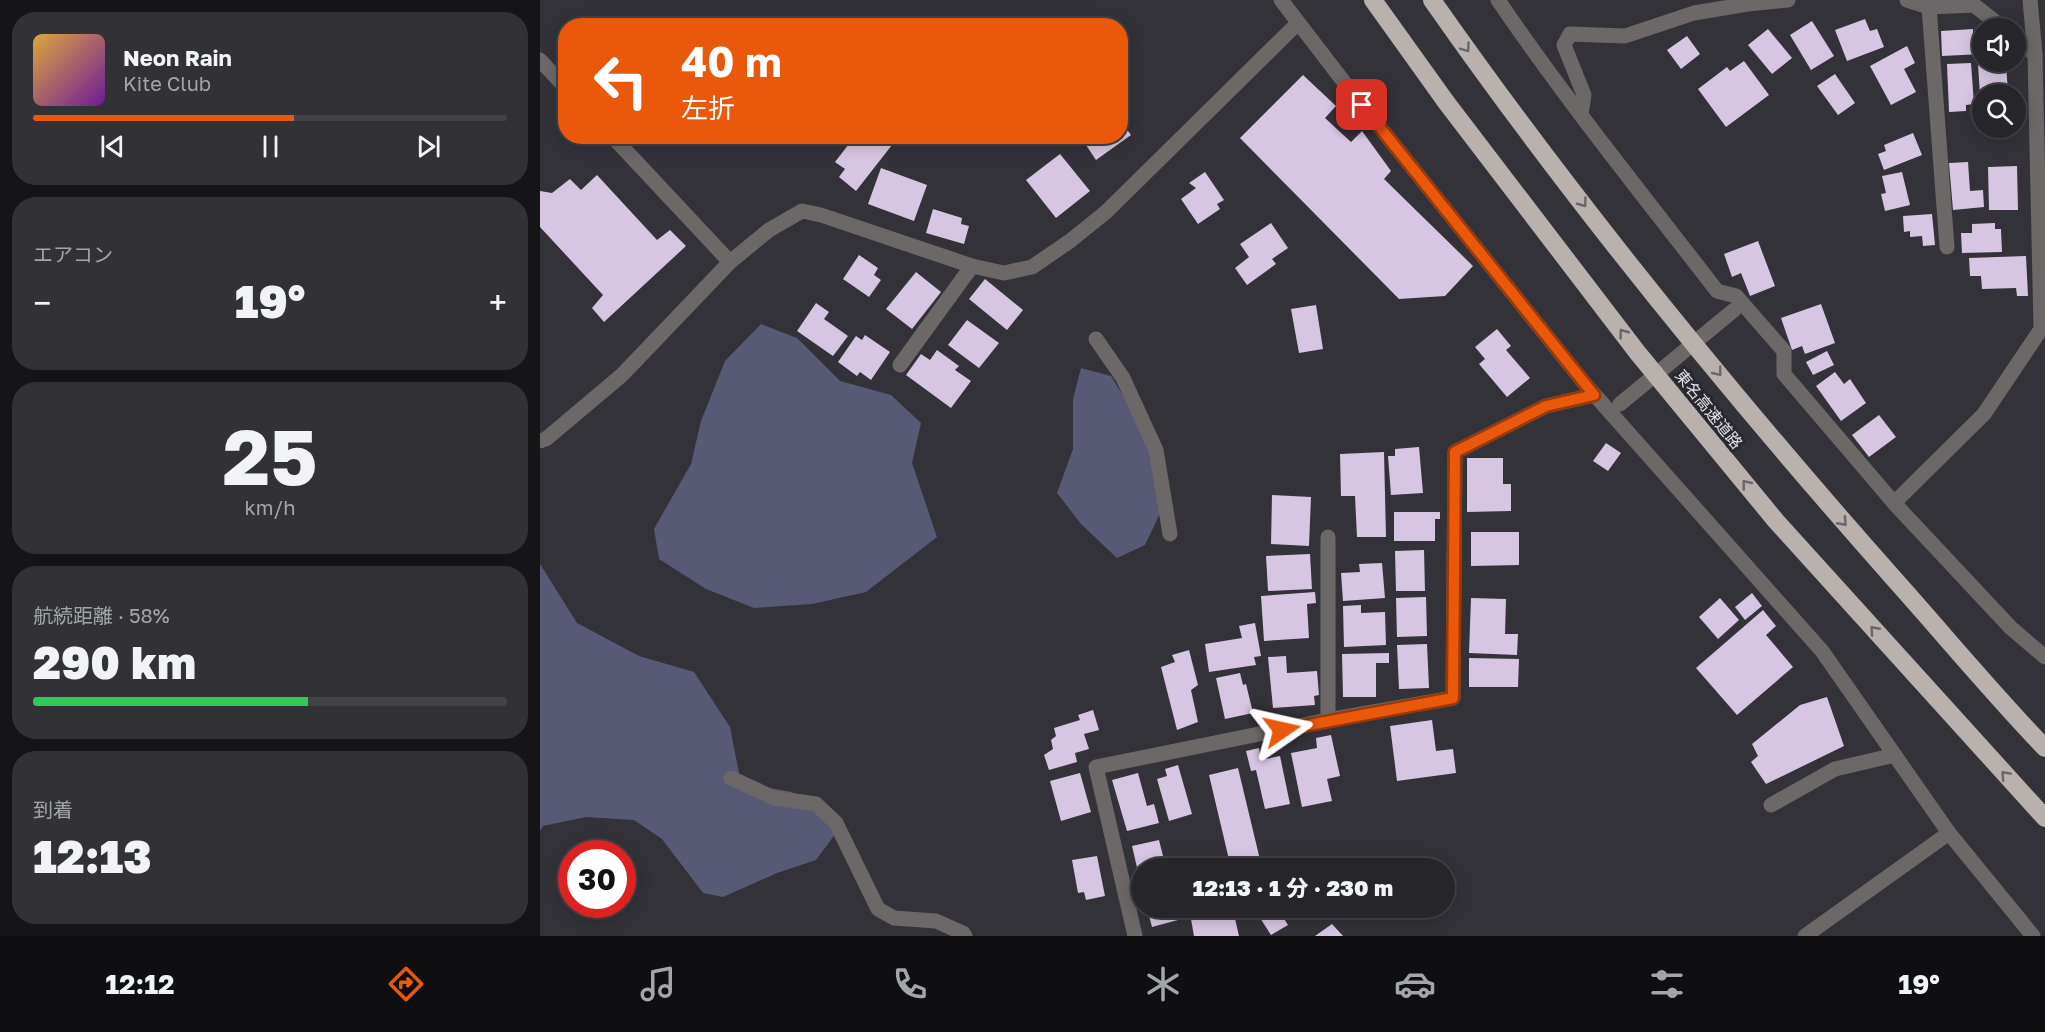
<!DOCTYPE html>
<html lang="ja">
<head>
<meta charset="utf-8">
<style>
	:root { --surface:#26262a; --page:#323236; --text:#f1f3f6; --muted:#a4a5a8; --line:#424347; --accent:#ea580c }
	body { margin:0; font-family:"Golos Text","Noto Sans JP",sans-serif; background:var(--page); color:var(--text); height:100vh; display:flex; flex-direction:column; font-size:22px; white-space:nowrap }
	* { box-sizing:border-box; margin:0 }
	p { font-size:20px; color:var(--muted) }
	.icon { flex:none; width:33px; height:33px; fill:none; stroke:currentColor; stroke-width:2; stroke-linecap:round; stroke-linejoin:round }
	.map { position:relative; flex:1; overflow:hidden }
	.drawer { display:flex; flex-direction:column; gap:12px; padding:12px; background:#151517; width:540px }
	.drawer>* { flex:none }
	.banner { position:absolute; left:18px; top:18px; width:570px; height:126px; border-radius:24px; box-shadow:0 3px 15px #0003,0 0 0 2px var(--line); background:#ea580c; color:#fff; overflow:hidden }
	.fabs { position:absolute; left:1432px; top:18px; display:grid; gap:12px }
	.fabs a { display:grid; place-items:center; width:54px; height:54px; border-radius:50%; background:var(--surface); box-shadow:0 3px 15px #0003,0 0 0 2px var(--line); font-size:30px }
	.speed { position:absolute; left:18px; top:840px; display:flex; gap:12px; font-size:30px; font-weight:700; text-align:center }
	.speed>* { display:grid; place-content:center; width:78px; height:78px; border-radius:50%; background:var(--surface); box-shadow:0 3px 15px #0003,0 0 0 2px var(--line); line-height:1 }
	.speed .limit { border:9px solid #d22; background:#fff; color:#111 }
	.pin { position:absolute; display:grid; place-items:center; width:51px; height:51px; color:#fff; margin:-26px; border-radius:12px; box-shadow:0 3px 9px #0006 }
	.me { position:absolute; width:66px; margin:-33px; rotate:79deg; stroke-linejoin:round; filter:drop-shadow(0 0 4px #0008) }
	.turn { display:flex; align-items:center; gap:21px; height:126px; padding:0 24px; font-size:27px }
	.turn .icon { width:78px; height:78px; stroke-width:2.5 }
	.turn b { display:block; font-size:42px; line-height:51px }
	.big { font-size:45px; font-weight:800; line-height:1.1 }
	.drawer .widget { flex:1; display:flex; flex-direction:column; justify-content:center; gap:9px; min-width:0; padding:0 21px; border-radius:24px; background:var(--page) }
	.drawer .dial { align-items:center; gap:0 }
	.dial b { font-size:78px; line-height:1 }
	.song { display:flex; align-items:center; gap:18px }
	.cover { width:72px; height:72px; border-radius:9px; background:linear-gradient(135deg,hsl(40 70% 55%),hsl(280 70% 35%)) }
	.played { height:6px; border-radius:3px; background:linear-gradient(90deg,var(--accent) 55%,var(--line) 55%) }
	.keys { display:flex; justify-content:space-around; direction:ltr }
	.heat { display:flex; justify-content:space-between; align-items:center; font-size:33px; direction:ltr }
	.charge { height:9px; border-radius:4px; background:linear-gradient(90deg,#34c759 58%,var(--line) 0) }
	.trip { position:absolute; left:591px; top:858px; width:324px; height:60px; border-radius:30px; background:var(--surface); box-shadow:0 3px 15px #0003,0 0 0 2px var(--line); font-weight:800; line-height:60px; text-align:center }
	.tab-bar { display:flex; height:96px; justify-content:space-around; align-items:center; background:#0f0f11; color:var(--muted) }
	.tab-bar .icon { width:42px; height:42px }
	.tab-bar .on { color:var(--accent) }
	.tab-bar b { font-size:27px; color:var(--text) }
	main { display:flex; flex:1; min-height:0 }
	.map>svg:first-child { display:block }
	.forest { fill:#585974 }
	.building { fill:#d7c6e2 }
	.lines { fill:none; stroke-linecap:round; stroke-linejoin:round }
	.lane { stroke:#6b6867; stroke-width:15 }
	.street { stroke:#6b6867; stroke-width:15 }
	.highway { stroke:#b8b1ad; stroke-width:18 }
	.oneway { stroke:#696667 }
	.route-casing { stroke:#983908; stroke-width:15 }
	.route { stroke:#ea580c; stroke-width:10 }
	.labels { text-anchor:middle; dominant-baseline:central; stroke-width:6; stroke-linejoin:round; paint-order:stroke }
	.street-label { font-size:16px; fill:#e3e3e7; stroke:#28282e }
</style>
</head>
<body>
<main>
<section class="drawer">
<div class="widget">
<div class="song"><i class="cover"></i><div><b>Neon Rain</b><p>Kite Club</p></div></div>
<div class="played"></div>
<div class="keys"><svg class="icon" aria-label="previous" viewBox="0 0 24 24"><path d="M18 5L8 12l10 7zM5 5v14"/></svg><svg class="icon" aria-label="pause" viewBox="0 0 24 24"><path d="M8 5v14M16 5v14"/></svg><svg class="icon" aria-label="next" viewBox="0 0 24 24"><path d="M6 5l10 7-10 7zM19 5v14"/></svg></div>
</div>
<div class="widget"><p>エアコン</p>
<div class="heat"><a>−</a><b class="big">19°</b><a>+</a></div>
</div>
<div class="widget dial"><b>25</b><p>km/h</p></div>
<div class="widget"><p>航続距離 · 58%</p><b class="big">290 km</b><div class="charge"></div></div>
<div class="widget"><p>到着</p><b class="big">12:13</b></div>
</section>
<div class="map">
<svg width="1505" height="936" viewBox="0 0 1505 936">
	<rect width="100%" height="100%" fill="#323238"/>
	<!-- forest -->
	<g class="forest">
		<path d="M221,324L257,338L300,381L351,395L381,423L372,463L397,537L326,592L272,604L214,608L166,589L119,559L114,529L151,464L161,421L185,361Z"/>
		<path d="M541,368L571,376L613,445L623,507L605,545L577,558L541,524L517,493L533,449V399Z"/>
		<path d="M0,564L37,623L99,656L154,672L190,727L201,783L252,792L299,829L276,860L237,873L183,897L163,893L122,839L94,820L46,817L3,826L0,831Z"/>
	</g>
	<!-- building -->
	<g class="building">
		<path d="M1325,19L1330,31L1337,29L1344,47L1307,61L1295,30Z"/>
		<path d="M1272,21L1294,56L1271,70L1250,35Z"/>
		<path d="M1228,29L1252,58L1232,74L1208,45Z"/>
		<path d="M1433,29V37H1441L1442,54L1402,56L1401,31Z"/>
		<path d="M1147,36L1160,54L1141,69L1127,50Z"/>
		<path d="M1367,46L1375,63L1364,69L1376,92L1351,105L1330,66Z"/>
		<path d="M1204,61L1229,95L1186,127L1158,89L1187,67L1190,71Z"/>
		<path d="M1466,62L1468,94H1443V111H1441L1438,64Z"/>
		<path d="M1431,63L1434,104L1426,105V111L1409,112L1407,64Z"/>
		<path d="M1295,74L1315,103L1298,115L1277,86Z"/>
		<path d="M763,75L796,106L785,118L811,142L822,131L851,171L844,179L933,266L905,296L859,299L700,138Z"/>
		<path d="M580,120L591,135L556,160L540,136H580Z"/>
		<path d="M1373,133L1382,155L1344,170L1338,154L1346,151L1344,145Z"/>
		<path d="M315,136H359L316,191L299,177L305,169L295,162Z"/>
		<path d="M520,154L550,191L516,218L486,180Z"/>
		<path d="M1428,162L1430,191L1443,190L1444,207L1413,210L1409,163Z"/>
		<path d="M1477,166L1478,210H1449L1448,167Z"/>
		<path d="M341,168L387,185L374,221L328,204Z"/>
		<path d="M665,172L684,200L677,204L680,209L658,224L641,199L656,188L649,183Z"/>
		<path d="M1362,172L1370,205L1345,211L1341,194L1346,193L1342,176Z"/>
		<path d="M57,175L117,240L130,230L146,246L64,322L52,308L63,295L0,227V191L12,193L30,179L41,190Z"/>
		<path d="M393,209L422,218L421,224L429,226L424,244L386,233Z"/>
		<path d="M1392,214L1395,245L1383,246L1382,236L1370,237V231L1364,232L1363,216Z"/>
		<path d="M731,223L748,248L732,259L736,264L707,285L695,268L709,257L700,244Z"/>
		<path d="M1455,223V229H1461L1462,252L1422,253L1421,233H1432V224Z"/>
		<path d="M1218,241L1235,286L1210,296L1201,273L1192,277L1184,254Z"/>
		<path d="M319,255L338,268L334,275L341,280L329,297L303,279Z"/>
		<path d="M1486,256L1488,296H1477L1476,288L1442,289L1441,276H1430L1429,258Z"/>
		<path d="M376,272L401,292L372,329L346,309Z"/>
		<path d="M445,279L483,310L467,330L429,299Z"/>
		<path d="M276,303L289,312L284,319L308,336L293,356L257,331Z"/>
		<path d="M1281,304L1295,343L1265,354L1262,346L1252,350L1241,318Z"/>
		<path d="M776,305L783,349L759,353L751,309Z"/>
		<path d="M427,320L459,343L439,368L408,345Z"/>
		<path d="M957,329L971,346L966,350L990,378L967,397L939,364L945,359L935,347Z"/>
		<path d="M325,335L350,352L331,380L320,372L317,376L298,362L316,336L322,340Z"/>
		<path d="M397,350L419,366L415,370L431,381L411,408L366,375L381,354L390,360Z"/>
		<path d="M1287,351L1294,365L1273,375L1266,362Z"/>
		<path d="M1295,372L1304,384L1310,379L1326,403L1301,421L1276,386Z"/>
		<path d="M1339,415L1356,437L1329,457L1312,435Z"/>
		<path d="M1066,443L1081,453L1068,471L1053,461Z"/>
		<path d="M879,447L883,493L851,495L848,456H855V449Z"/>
		<path d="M844,452L846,537H817L815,496H801L800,454Z"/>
		<path d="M927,458H963V484H971V511L927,512Z"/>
		<path d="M732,495L771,497L769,546L731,544Z"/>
		<path d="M854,512H900V519H895V541H854Z"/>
		<path d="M931,532H979V565L931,566Z"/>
		<path d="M884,550L885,591H856L855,551Z"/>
		<path d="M770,554L772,589L728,591L726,556Z"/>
		<path d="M842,563L845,598L803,601L801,573L820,572L819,564Z"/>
		<path d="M775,592L776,603L767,604L769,638L724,641L721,596Z"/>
		<path d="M1212,593L1222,606L1205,620L1195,607Z"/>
		<path d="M886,597L887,636L857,637L856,598Z"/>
		<path d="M931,598L966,599L965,634H978L977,655L929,653Z"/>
		<path d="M1180,598L1199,620L1178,639L1159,617Z"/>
		<path d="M821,605V613L845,612L846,645L804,647L803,606Z"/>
		<path d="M1223,610L1236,626L1226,635L1253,667L1197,715L1156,668Z"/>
		<path d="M715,623L721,656L714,657L716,665L669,672L665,644L702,638L699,626Z"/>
		<path d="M887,644L889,688L859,689L857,645Z"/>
		<path d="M649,650L658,685L651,690L658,722L637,730L621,667L635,662L632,655Z"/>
		<path d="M849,653V663H836V697H803L802,654Z"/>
		<path d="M746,656L747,673L777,671L779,695L774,696L775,705L733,708L728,657Z"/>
		<path d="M929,658L979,659L978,687H929Z"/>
		<path d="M700,673L703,685L706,684L713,713L685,719L676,678Z"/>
		<path d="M1287,697L1304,746L1226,784L1211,762L1218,756L1212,744L1260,705Z"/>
		<path d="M553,710L559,730L544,734L549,749L535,753L537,762L509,770L504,755L513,749L511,740L516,736L514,728L540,720L538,715Z"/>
		<path d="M892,720L896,751L913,749L916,773L857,781L850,726Z"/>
		<path d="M791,735L800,776L787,779L792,801L762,807L751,753L777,748L776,738Z"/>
		<path d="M719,748L721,760L740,756L750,804L725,809L716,770L711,771L706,751Z"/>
		<path d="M638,765L652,814L629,821L617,779L627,776L625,769Z"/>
		<path d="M698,768L722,868H691L669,775Z"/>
		<path d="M540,773L551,812L521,821L510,781Z"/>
		<path d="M598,773L607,806L614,804L619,823L587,831L572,780Z"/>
		<path d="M619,840L626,868H602V876H599L592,846Z"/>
		<path d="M557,856L565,896L546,900L544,892L538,893L532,860Z"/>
		<path d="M607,908H634L638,920L612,927Z"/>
		<path d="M719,908H737L748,925L731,935L715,910Z"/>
		<path d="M693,910L699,936H654L651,919Z"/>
		<path d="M792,924L803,936H775Z"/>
	</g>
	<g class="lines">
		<!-- lane -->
		<g class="lane">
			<path d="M556,339L583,378L616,450L630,534"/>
			<path d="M360,365L432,266"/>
			<path d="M1231,805L1295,769L1355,755"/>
		</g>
		<!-- street -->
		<g class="street">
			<path d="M741,0L807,86L1045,384L1282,651L1409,833L1493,936"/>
			<path d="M958,0C1026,100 1103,195 1177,291L1196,296L1244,351V374L1354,503L1471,628L1505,657"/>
			<path d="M1367,0L1389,7L1434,5L1463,28"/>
			<path d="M1389,7L1407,247"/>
			<path d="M1476,39L1495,54"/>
			<path d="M0,60L26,88"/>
			<path d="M1041,114L1044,95L1024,45L1030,34L1085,36L1154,13L1208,4L1248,0"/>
			<path d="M72,136L190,262"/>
			<path d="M1080,404L1194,310"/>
			<path d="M0,441L6,439L82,375L190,262L229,230L262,211L281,215L432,266L464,273L492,267L530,241L566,212L758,23"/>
			<path d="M1354,503L1444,414L1501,329L1495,54L1490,0"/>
			<path d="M788,537V720"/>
			<path d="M191,778L234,798L276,804L296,823L338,909L354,918L396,921L423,933L425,936"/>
			<path d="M595,936L556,767L788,720L913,698L915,452L1006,406L1054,395"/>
			<path d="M1265,936L1409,833"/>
		</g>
		<!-- highway -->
		<g class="highway">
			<path d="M833,0L906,102L1097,352L1236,521L1505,818"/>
			<path d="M892,0C1034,203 1192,396 1356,581C1406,637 1453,694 1505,748"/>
		</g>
	</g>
	<!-- one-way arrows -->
	<defs><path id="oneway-chevron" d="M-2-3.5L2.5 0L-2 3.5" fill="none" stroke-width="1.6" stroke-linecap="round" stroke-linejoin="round" transform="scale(1.5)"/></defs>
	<g class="oneway">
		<use href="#oneway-chevron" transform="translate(926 48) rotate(54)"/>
		<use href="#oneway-chevron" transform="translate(1043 203) rotate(53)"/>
		<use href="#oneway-chevron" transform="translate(1083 333) rotate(-127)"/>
		<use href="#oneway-chevron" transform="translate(1178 372) rotate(51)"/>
		<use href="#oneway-chevron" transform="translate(1206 484) rotate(-129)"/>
		<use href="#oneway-chevron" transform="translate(1303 522) rotate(48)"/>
		<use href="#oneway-chevron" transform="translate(1334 630) rotate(-132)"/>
		<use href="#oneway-chevron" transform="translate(1465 775) rotate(-133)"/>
	</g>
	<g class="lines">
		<defs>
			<path id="route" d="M742,730L913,698L915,452L1006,406L1054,395L822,105"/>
		</defs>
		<!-- route casing -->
		<use href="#route" class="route-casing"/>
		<!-- route -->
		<use href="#route" class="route"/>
	</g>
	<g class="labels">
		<!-- street labels -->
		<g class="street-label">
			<text transform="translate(1169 409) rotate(51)">東名高速道路</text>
		</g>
	</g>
</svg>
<div class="fabs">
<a><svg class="icon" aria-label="sound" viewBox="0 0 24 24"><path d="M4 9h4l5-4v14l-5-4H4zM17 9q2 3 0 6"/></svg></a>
<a><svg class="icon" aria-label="search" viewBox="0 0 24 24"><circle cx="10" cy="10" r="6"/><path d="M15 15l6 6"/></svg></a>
</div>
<div class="speed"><div class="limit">30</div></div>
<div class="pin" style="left:822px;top:105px;background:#d93025"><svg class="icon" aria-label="arrive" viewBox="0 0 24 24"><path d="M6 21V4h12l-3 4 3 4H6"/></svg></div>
<svg class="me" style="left:742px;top:730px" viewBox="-20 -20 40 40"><path d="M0-17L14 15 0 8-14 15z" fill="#ea580c" stroke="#fff" stroke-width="4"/></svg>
<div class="trip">12:13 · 1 分 · 230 m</div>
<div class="banner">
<div class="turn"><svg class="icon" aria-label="left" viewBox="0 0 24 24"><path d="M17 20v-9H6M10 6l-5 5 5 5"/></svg><div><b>40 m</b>左折</div></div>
</div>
</div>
</main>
<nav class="tab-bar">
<b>12:12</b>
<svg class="icon on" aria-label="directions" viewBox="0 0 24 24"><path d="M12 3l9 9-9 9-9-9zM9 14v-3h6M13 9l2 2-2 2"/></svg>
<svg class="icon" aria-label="music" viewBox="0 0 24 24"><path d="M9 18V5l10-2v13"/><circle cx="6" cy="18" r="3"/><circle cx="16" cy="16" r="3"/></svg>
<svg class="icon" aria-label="phone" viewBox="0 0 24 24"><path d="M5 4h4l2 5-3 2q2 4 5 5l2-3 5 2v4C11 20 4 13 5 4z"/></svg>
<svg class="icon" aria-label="climate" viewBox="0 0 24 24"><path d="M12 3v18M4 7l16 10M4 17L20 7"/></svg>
<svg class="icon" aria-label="car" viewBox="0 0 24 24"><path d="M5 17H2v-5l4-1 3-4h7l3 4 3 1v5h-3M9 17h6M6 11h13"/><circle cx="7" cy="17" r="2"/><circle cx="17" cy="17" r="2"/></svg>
<svg class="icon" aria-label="filters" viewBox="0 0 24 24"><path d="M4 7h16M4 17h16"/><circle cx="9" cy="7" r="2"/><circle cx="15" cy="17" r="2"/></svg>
<b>19°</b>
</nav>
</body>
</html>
